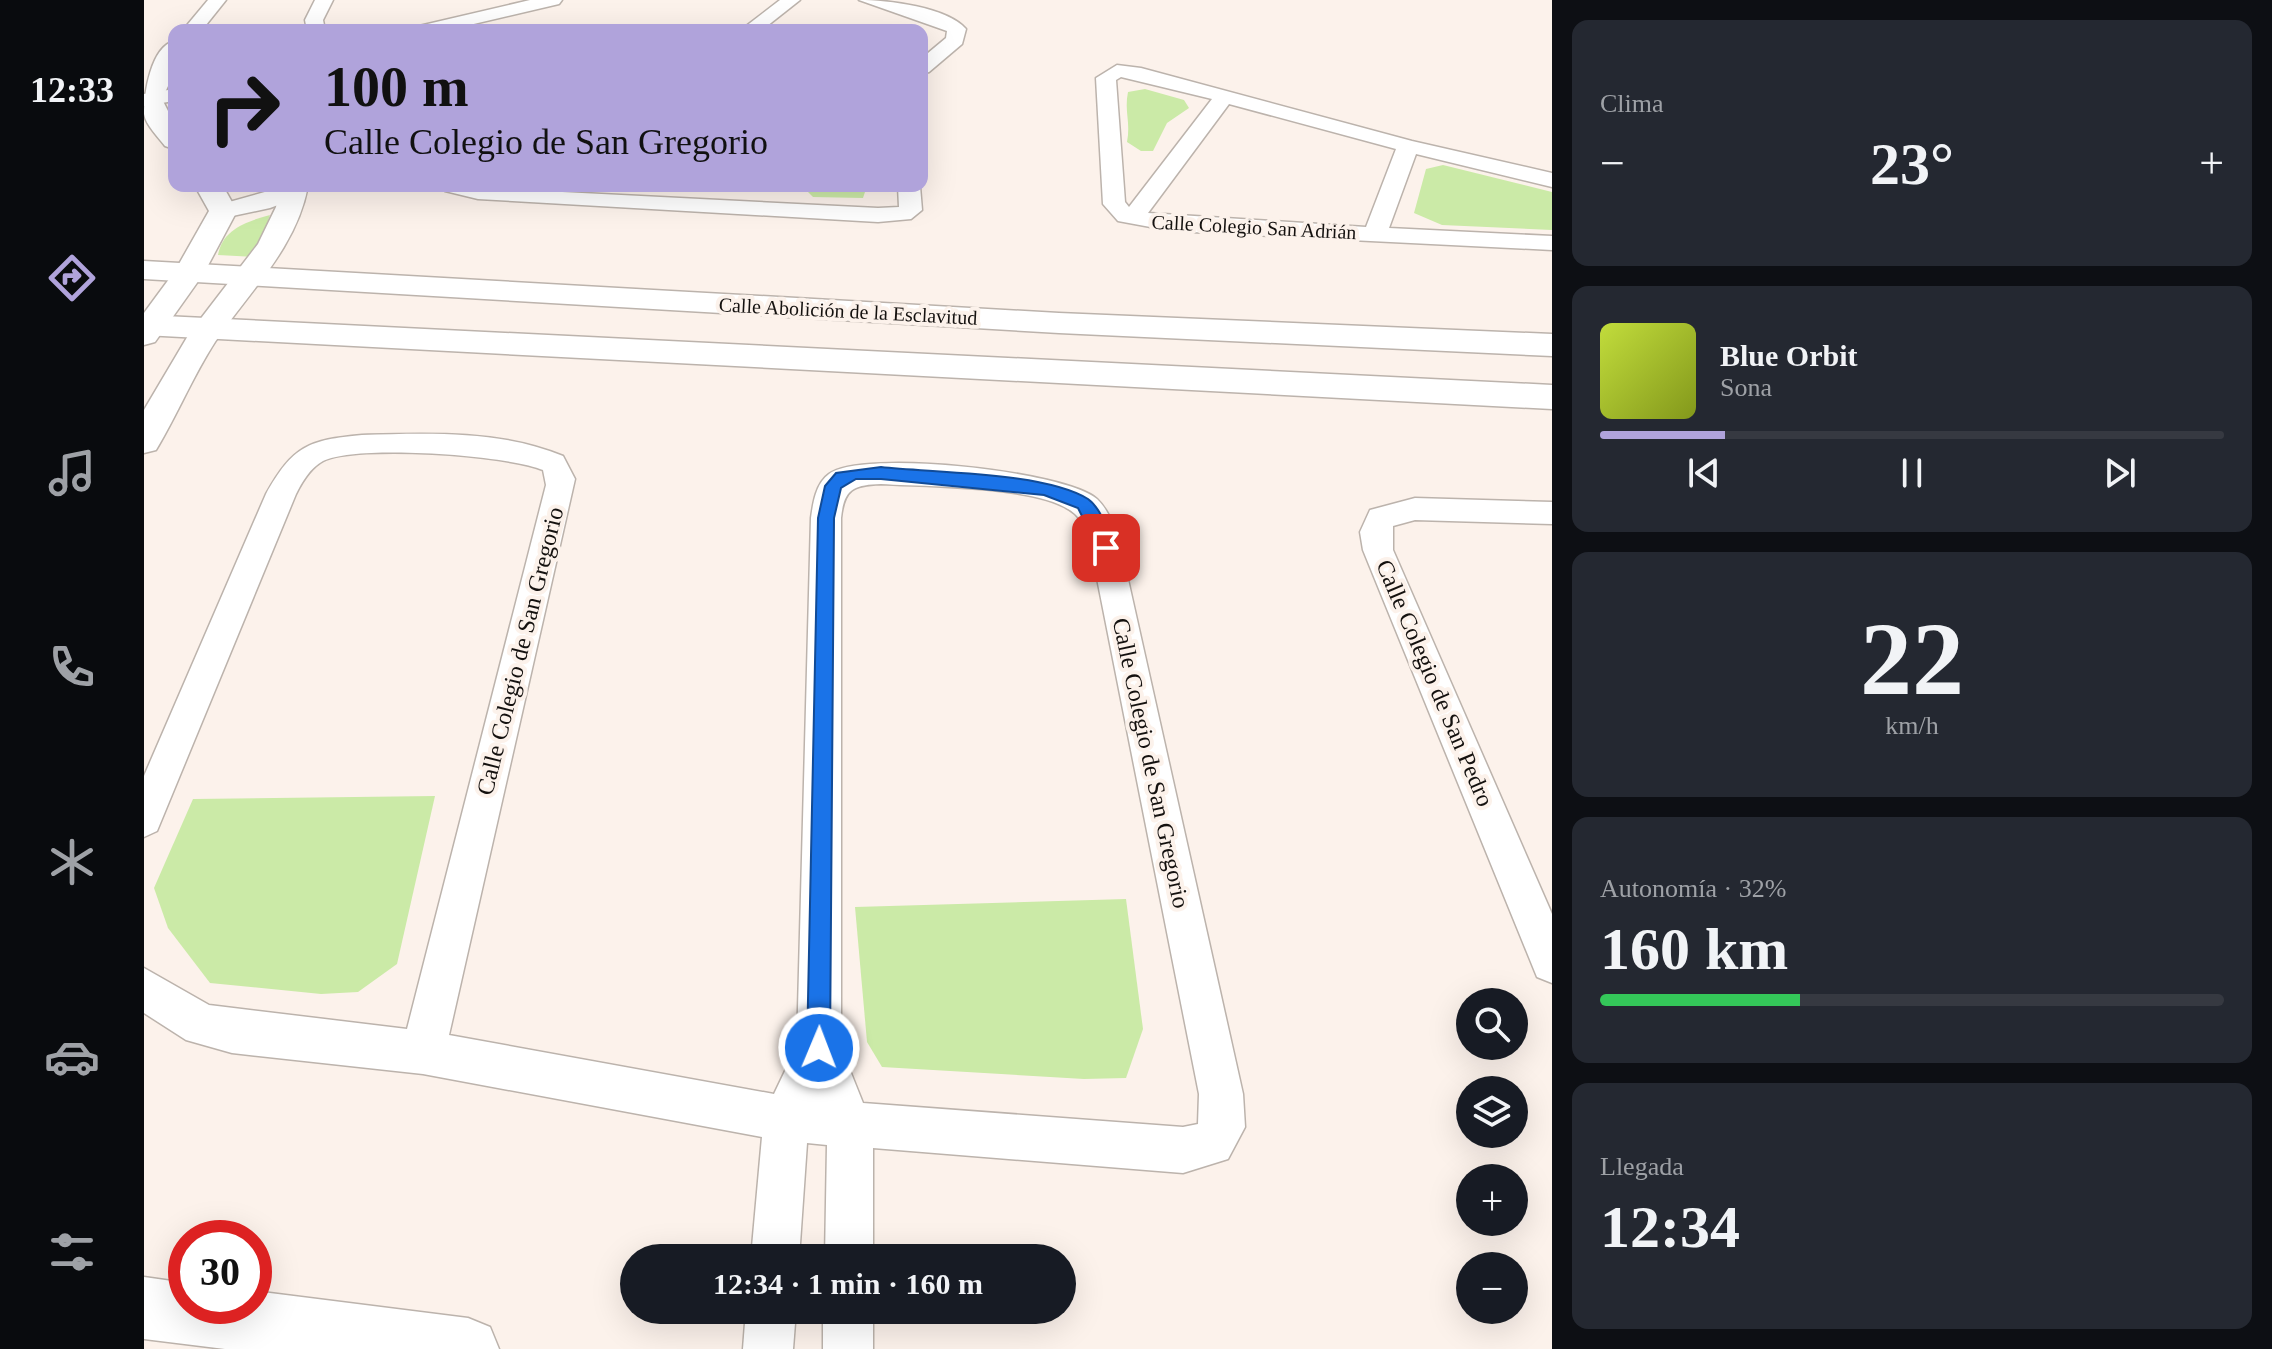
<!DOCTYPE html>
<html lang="es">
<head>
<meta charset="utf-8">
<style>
	:root { --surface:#171b24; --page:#242831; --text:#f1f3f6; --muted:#9ea1a6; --line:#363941; --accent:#b0a3db }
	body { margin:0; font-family:"Times New Roman",serif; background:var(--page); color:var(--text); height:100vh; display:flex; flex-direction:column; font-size:30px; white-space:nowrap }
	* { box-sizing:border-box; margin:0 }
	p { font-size:26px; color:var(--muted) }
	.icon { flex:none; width:44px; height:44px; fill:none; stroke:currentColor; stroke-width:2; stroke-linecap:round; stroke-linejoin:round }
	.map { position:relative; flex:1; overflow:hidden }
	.details { display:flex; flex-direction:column; gap:20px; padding:20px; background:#0d0f14; width:720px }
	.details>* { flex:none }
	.banner { position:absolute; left:24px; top:24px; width:760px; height:168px; border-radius:16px; box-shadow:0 8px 32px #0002; background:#b0a3db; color:#111; overflow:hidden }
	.buttons { position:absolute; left:1312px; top:988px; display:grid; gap:16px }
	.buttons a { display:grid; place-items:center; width:72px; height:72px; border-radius:50%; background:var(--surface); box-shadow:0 8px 32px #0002; font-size:40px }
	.speed { position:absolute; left:24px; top:1220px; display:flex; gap:16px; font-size:40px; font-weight:700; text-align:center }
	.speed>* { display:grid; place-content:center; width:104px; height:104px; border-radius:50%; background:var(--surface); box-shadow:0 8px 32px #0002; line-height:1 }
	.speed .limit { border:12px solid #d22; background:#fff; color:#111 }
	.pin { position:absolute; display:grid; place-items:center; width:68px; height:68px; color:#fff; margin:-34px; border-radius:16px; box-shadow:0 4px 12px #0006 }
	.me { position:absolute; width:88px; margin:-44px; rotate:1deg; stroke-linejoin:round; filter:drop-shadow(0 0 6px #0008) }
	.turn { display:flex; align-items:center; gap:28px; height:168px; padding:0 24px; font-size:36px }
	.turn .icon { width:104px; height:104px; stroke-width:2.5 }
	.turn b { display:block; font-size:56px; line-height:68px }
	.big { font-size:60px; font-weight:700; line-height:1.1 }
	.details .tile { flex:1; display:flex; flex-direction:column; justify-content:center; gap:12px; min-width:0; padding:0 28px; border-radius:16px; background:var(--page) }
	.details .dial { align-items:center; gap:0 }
	.dial b { font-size:104px; line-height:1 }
	.song { display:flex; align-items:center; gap:24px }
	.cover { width:96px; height:96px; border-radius:12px; background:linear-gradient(135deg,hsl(70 70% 55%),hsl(70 70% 35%)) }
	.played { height:8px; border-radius:4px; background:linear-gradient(90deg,var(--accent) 20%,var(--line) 20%) }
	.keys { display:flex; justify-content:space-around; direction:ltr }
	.heat { display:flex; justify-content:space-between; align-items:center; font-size:44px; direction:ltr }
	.charge { height:12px; border-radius:6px; background:linear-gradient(90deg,#34c759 32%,var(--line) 0) }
	.trip { position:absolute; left:476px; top:1244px; width:456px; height:80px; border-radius:40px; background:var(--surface); box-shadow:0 8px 32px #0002; font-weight:700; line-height:80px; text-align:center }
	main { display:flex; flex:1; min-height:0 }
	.dock { display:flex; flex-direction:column; width:144px; justify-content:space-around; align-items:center; background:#090b0e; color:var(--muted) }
	.dock .icon { width:56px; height:56px }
	.dock .current { color:var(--accent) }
	.dock b { font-size:36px; color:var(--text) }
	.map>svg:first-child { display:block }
	.green { fill:#cbeaa7 }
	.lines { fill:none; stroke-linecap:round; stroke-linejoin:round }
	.minor-casing { stroke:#bcb3ac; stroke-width:3 }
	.tertiary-casing { stroke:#bcb3ac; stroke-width:3 }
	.secondary-casing { stroke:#bcb3ac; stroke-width:3 }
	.minor { fill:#fff; fill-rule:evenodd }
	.tertiary { fill:#fff; fill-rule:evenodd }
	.secondary { fill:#fff; fill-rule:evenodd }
	.route { fill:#1a73e8; stroke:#114b97; stroke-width:2 }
	.labels { text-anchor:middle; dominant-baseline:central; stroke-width:8; stroke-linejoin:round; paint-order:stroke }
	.far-street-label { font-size:20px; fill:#14110f; stroke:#fcf2eb }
	.street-label { font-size:24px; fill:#14110f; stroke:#fcf2eb }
</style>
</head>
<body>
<main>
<nav class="dock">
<b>12:33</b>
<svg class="icon current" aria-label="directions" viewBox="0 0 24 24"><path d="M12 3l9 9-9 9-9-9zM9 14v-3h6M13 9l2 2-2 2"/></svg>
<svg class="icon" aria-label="music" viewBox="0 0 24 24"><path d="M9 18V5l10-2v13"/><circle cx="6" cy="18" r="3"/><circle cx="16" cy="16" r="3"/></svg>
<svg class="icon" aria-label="phone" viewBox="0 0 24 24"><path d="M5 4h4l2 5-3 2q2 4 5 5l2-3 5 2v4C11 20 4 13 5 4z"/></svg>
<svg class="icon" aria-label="climate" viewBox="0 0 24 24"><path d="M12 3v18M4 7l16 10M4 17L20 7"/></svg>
<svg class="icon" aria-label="car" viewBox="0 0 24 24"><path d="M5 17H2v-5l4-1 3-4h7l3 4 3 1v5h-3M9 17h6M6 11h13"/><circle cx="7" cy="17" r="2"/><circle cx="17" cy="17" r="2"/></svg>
<svg class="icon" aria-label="filters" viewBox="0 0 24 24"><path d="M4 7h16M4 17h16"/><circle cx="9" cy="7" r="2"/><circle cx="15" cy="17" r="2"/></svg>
</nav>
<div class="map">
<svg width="1408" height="1349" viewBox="0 0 1408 1349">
	<rect width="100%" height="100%" fill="#fcf2eb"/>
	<!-- green -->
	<g class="green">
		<path d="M1001,89L1040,100L1045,108L1023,123L1009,151H997L983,142C987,123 980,111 984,92Z"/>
		<path d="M1299,165L1408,192V230L1298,225L1270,213L1282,169Z"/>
		<path d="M667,186H723L719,198L669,197L662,190Z"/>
		<path d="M126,215L111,257L74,255C78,229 104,221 126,215Z"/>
		<path d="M291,796L253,964L214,992L177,994L66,983L24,928L10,888L49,799Z"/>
		<path d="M982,899L999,1029L982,1078L940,1079L738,1067L723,1042L711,907Z"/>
	</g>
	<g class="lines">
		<defs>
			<g id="minor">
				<path d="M64,0H82L58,30H39Z"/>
				<path d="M171,0H189L179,20L181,30H163L161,20Z"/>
				<path d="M386,0H418L415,4L304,30H272L275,26Z"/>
				<path d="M636,0H656L618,30H597Z"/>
				<path d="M715,0C744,0 803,7 822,29L818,44L785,72L778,74V58L802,38L803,31Z"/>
				<path d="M973,65L997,68L1268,141L1408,173V187L1272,154L1245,228L1408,236V250L1028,231L974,221L959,204L952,78ZM977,77L1068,99L985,207L981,202L972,80ZM1085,104L1252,149L1222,227L1004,213Z"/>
				<path d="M30,89V101L0,106V94Z"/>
				<path d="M142,186H158L161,191L158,196L126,208L79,218L68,211L71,206Z"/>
				<path d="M298,186L734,208L755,207L754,186H776L778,210L767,219L734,222L334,199L301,191Z"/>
				<path d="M218,435C284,433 357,430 419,456L431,479L305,1035L630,1094L653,1046L667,518C669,503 672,483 685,474C718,449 922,471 953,499C966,511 972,532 977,548L1099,1094L1101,1127L1084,1159L1039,1173L729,1148V1258H681L683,1145L663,1143L655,1258H607L618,1137L279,1074L88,1053L42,1040L0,1013V968L65,1005L263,1029L402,485L399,470C363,455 213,444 179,461C166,468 158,482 152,494L13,831L0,837V776L122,494C149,446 164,440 218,435ZM737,484C782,487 899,485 931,514C941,523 943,537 947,548L1055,1094L1054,1124L1039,1127L719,1103L697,1048V518C700,489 709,485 737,484Z"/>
				<path d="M1271,498L1408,502V524L1271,520L1249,526V550L1408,914V983L1393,977L1219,550L1216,532L1226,510Z"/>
				<path d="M602,1310H652L649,1349H599Z"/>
				<rect x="679" y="1310" width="50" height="39"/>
			</g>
			<g id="tertiary">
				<path d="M30,41V73L18,99L30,123V149L21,146C14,137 2,125 0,114C0,93 7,47 30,41Z"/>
				<path d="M51,186H79L93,211L60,273L11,342L0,345V313L31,271L65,211Z"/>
				<path d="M136,186H164C152,249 106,290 71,342C49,376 33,415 12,450L0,453V410L45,334L114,244L132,207Z"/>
				<path d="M0,1277L42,1283V1306H110V1291L324,1318L346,1327L355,1349H81L0,1339Z"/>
			</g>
			<g id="secondary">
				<path d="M0,261L915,313L1408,334V356L915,333L0,279Z"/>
				<path d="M0,315L1408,385V409L0,335Z"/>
			</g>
		</defs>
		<!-- minor casing -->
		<use href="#minor" class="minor-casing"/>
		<!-- tertiary casing -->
		<use href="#tertiary" class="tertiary-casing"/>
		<!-- secondary casing -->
		<use href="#secondary" class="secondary-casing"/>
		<!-- minor -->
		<use href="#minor" class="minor"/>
		<!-- tertiary -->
		<use href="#tertiary" class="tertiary"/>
		<!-- secondary -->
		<use href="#secondary" class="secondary"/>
	</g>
	<!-- route -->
	<path class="route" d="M737,467C791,473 900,472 944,499C958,509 964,532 970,548L967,552H956L934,508L900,495L737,479H712L697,488L690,518L686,1048L683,1056L675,1060L666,1056L663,1048L674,518L681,486L692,473Z"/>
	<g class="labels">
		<!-- far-street labels -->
		<g class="far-street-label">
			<text transform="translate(1110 227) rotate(3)">Calle Colegio San Adrián</text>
			<text transform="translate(704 311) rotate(3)">Calle Abolición de la Esclavitud</text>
		</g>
		<!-- street labels -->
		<g class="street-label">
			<text transform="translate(376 651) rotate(-76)">Calle Colegio de San Gregorio</text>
			<text transform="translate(1291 683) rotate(67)">Calle Colegio de San Pedro</text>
			<text transform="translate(1007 763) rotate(78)">Calle Colegio de San Gregorio</text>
		</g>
	</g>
</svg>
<div class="buttons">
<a><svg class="icon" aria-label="search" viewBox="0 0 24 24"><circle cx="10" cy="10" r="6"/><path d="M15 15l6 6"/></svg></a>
<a><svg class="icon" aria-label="layers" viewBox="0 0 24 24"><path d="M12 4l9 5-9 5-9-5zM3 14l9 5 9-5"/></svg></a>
<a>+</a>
<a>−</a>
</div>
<div class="speed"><div class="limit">30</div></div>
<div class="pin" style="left:962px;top:548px;background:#d93025"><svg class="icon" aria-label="arrive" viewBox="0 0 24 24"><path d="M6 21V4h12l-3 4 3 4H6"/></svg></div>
<svg class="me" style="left:675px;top:1048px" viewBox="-20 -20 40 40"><circle r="17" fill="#1a73e8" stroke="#fff" stroke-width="3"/><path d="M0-11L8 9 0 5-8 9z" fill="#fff"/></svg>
<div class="trip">12:34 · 1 min · 160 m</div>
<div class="banner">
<div class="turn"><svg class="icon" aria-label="right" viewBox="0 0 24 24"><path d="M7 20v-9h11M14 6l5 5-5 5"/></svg><div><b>100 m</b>Calle Colegio de San Gregorio</div></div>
</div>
</div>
<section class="details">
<div class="tile"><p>Clima</p>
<div class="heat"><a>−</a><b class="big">23°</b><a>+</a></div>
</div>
<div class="tile">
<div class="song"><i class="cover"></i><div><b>Blue Orbit</b><p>Sona</p></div></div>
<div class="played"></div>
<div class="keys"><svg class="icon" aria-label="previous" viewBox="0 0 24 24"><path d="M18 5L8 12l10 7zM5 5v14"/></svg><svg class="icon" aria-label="pause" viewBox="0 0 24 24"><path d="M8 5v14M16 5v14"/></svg><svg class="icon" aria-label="next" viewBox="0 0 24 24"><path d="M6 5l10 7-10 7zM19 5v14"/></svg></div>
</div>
<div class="tile dial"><b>22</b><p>km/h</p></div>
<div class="tile"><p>Autonomía · 32%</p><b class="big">160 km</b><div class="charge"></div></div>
<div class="tile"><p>Llegada</p><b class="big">12:34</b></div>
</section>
</main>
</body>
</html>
